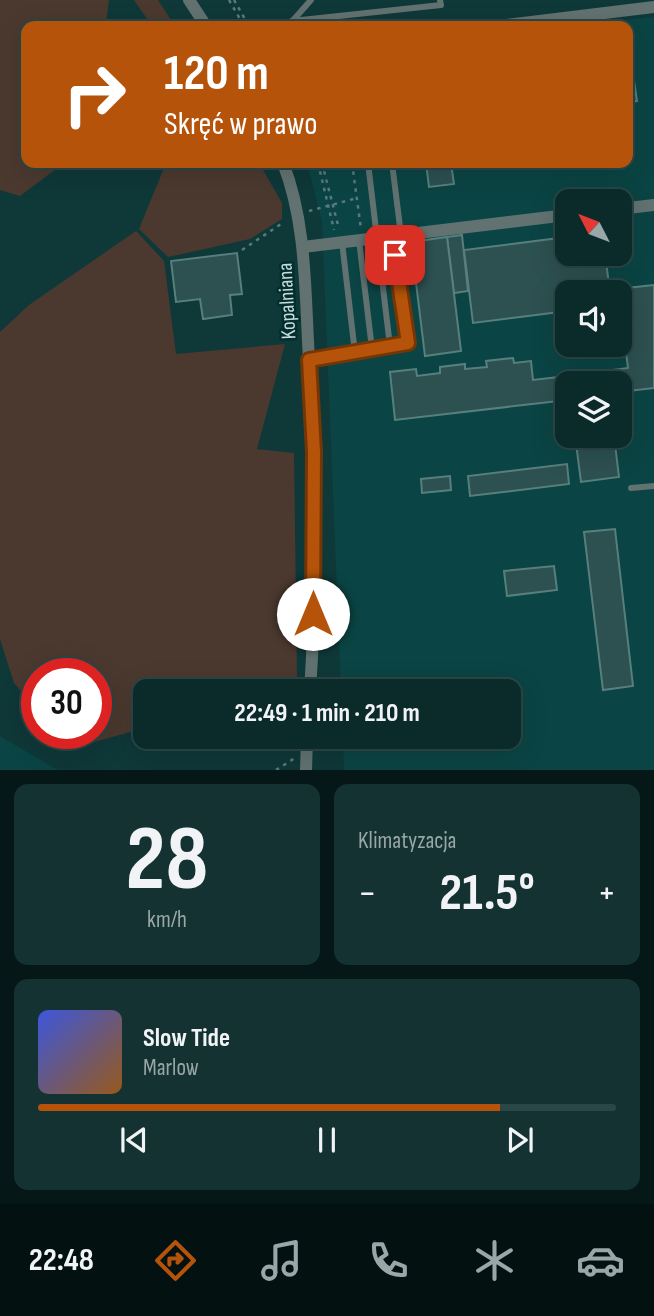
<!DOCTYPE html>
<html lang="pl">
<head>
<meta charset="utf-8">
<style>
	:root { --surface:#0b2a2a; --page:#143232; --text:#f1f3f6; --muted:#9aa7a8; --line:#2b4647; --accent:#b45309 }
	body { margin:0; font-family:"Sofia Sans Condensed",sans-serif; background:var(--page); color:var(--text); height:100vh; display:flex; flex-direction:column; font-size:26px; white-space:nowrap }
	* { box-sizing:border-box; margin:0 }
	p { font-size:23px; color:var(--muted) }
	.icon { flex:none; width:38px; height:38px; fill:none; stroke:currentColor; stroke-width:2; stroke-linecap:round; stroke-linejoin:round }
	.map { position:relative; height:770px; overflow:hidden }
	.drawer { display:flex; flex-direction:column; gap:14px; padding:14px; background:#061717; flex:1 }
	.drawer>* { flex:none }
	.top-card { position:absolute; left:21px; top:21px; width:612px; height:147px; border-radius:14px; box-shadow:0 7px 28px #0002,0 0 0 2px var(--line); background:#b45309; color:#fff; overflow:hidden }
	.needle { width:46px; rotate:312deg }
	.controls { position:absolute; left:555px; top:189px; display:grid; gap:14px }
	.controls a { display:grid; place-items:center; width:77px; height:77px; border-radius:14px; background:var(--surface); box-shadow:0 7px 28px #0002,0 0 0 2px var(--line); font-size:35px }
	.speed { position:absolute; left:21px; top:658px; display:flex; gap:14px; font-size:35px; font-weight:700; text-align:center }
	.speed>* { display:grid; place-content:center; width:91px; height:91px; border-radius:50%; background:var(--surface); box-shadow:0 7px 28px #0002,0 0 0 2px var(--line); line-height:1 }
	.speed .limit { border:10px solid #d22; background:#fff; color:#111 }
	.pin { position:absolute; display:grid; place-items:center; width:60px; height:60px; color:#fff; margin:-30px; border-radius:14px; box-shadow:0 4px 10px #0006 }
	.me { position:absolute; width:77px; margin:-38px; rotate:0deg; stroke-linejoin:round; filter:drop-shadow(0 0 5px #0008) }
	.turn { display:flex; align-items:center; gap:24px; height:147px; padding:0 28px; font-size:32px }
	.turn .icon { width:91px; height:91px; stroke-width:2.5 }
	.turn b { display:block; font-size:49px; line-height:60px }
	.big { font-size:52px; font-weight:700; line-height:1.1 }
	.drawer .tile { flex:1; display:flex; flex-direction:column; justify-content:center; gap:10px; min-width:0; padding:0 24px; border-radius:14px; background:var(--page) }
	.drawer .dial { align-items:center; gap:0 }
	.dial b { font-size:91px; line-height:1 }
	.song { display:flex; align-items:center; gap:21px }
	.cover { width:84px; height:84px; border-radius:10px; background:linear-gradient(135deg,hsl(230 70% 55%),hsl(30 70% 35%)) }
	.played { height:7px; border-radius:4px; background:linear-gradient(90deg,var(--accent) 80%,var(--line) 80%) }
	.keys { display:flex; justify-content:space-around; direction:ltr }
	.heat { display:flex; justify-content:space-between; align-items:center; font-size:38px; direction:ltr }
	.drawer .tiles { flex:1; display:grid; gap:14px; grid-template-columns:1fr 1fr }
	.tile:last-child { grid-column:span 2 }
	.trip { position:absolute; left:133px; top:679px; width:388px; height:70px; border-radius:14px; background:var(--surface); box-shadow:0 7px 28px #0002,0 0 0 2px var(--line); font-weight:700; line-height:70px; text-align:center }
	.tabs { display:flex; height:112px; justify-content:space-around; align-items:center; background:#041111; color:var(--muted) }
	.tabs .icon { width:49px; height:49px }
	.tabs .active { color:var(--accent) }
	.tabs b { font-size:32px; color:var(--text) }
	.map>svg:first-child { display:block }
	.built { fill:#0b4444; fill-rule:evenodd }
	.green { fill:#4b392f }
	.building { fill:#2d5050; stroke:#577f7e; stroke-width:2 }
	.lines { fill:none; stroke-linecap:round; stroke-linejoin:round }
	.path { stroke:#597a7a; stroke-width:2.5; stroke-dasharray:3.5 5; stroke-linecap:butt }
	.lane { stroke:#617271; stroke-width:6 }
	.street { stroke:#617271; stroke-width:12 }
	.route-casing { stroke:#753606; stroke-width:18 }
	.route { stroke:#b45309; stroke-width:12 }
	.labels { text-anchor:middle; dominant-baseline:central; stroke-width:5; stroke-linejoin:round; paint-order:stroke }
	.street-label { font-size:21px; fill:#c8dcdc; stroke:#032e2e }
</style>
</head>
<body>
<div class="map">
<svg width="654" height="770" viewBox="0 0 654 770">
	<rect width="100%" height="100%" fill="#0f3838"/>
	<!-- built -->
	<g class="built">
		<path d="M654,17V770H344L343,737H509V691H341L322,222L307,163H628V26H567ZM567,201H620V254H567ZM567,292H620V345H567ZM567,383H620V436H567Z"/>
		<path d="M0,736L58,770H0Z"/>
	</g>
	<!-- green -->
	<g class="green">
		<path d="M0,0H109L106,23L103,26H26V163H64L20,196L0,190Z"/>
		<path d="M134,0H158L175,26H152Z"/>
		<path d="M166,163H259L282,203V219L250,239L168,257L139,229Z"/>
		<path d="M136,231L164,261L176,354L285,344L257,449L294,453L297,680L265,691H145V728L94,742L64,733H96V674H37V709L14,683L0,639V332L29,305Z"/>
	</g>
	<!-- building -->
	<g class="building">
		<path d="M633,74L637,101L628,102V75Z"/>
		<path d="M426,163H451L454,184L429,187Z"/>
		<path d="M462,235L468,291L454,293L447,237Z"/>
		<path d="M447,237L461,351L425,356L411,242Z"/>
		<path d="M567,237V254H605L610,292H567V311L473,323L464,250Z"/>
		<path d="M237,253L242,294L230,295L232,315L203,319L200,299L176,302L171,261Z"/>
		<path d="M654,285V388L620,392V383H568V376L628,368L618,289Z"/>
		<path d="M513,358L514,363L531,361L533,380L568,376L567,400L395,420L390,372L416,369L417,376L440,373V367L465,364V369L487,367L486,361Z"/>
		<path d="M575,436H614L619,477L581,482Z"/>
		<path d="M567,464L569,484L470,496L468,476Z"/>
		<path d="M450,476L451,490L422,493L421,479Z"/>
		<path d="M615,529L633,686L603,690L584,532Z"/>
		<path d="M554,566L557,590L507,596L504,571Z"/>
	</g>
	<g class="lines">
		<!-- path -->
		<g class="path">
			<path d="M229,0L244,26"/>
			<path d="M234,0L249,26"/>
			<path d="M318,163L334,230"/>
			<path d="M322,163L339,229"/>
			<path d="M352,163L361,229"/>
			<path d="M309,211L357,198"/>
			<path d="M242,250L284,222"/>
			<path d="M276,770L295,758"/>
		</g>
		<!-- lane -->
		<g class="lane">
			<path d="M292,21L441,5L440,0"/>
			<path d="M288,26L311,0"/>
			<path d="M368,163L390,346"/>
			<path d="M392,163L401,235"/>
			<path d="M359,240L372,349"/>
			<path d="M342,242L355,353"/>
			<path d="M309,361L408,343L393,236"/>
			<path d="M631,488L654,486"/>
		</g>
		<!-- street -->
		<g class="street">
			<path d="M189,0L206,26"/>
			<path d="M498,26L654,7"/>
			<path d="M283,163C305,219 305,282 308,341C314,457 318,575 310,691"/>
			<path d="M620,209L654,205"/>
			<path d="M303,247L567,215"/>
			<path d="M306,770L307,737"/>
		</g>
	</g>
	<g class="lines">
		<defs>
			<path id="route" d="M313,614L314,452L309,360L408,343L395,255"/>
		</defs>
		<!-- route casing -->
		<use href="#route" class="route-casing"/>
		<!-- route -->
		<use href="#route" class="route"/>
	</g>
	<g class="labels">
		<!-- street labels -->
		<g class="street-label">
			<text transform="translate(287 301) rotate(-93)">Kopalniana</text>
		</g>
	</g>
</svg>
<div class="controls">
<a><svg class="needle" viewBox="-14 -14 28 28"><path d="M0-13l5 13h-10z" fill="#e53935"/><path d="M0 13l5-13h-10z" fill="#9aa7a8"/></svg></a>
<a><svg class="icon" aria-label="sound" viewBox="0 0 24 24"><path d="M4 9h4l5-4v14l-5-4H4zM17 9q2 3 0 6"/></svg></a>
<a><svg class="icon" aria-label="layers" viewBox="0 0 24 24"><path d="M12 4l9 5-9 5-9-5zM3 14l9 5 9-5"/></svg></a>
</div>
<div class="speed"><div class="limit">30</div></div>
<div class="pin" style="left:395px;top:255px;background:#d93025"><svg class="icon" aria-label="arrive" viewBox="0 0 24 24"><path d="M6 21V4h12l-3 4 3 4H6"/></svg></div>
<svg class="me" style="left:313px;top:614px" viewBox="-20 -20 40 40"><circle r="19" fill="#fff"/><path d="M0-13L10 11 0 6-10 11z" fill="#b45309"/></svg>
<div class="trip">22:49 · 1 min · 210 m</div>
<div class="top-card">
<div class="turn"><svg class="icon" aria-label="right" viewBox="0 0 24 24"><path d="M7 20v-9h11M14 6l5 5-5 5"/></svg><div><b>120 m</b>Skręć w prawo</div></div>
</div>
</div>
<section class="drawer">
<div class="tiles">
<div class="tile dial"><b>28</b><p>km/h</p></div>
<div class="tile"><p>Klimatyzacja</p>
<div class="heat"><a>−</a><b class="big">21.5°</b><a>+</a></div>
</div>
<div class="tile">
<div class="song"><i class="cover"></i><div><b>Slow Tide</b><p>Marlow</p></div></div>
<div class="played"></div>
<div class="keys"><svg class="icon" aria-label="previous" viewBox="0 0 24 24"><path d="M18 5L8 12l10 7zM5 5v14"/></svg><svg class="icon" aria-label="pause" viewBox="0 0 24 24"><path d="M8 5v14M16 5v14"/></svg><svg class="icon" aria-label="next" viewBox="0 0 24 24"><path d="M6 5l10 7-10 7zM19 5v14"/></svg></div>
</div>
</div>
</section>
<nav class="tabs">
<b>22:48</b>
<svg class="icon active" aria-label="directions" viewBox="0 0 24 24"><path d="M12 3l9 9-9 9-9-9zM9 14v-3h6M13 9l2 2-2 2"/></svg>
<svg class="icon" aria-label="music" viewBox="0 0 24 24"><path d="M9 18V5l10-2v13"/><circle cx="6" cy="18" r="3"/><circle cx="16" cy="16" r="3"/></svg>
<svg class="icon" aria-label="phone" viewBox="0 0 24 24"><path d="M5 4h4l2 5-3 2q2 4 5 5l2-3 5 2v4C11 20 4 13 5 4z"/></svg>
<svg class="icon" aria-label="climate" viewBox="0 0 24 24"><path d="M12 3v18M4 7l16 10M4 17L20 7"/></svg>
<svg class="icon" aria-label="car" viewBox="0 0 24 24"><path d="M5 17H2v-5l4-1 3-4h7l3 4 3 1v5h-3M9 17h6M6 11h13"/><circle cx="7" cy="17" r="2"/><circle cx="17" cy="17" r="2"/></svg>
</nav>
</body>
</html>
